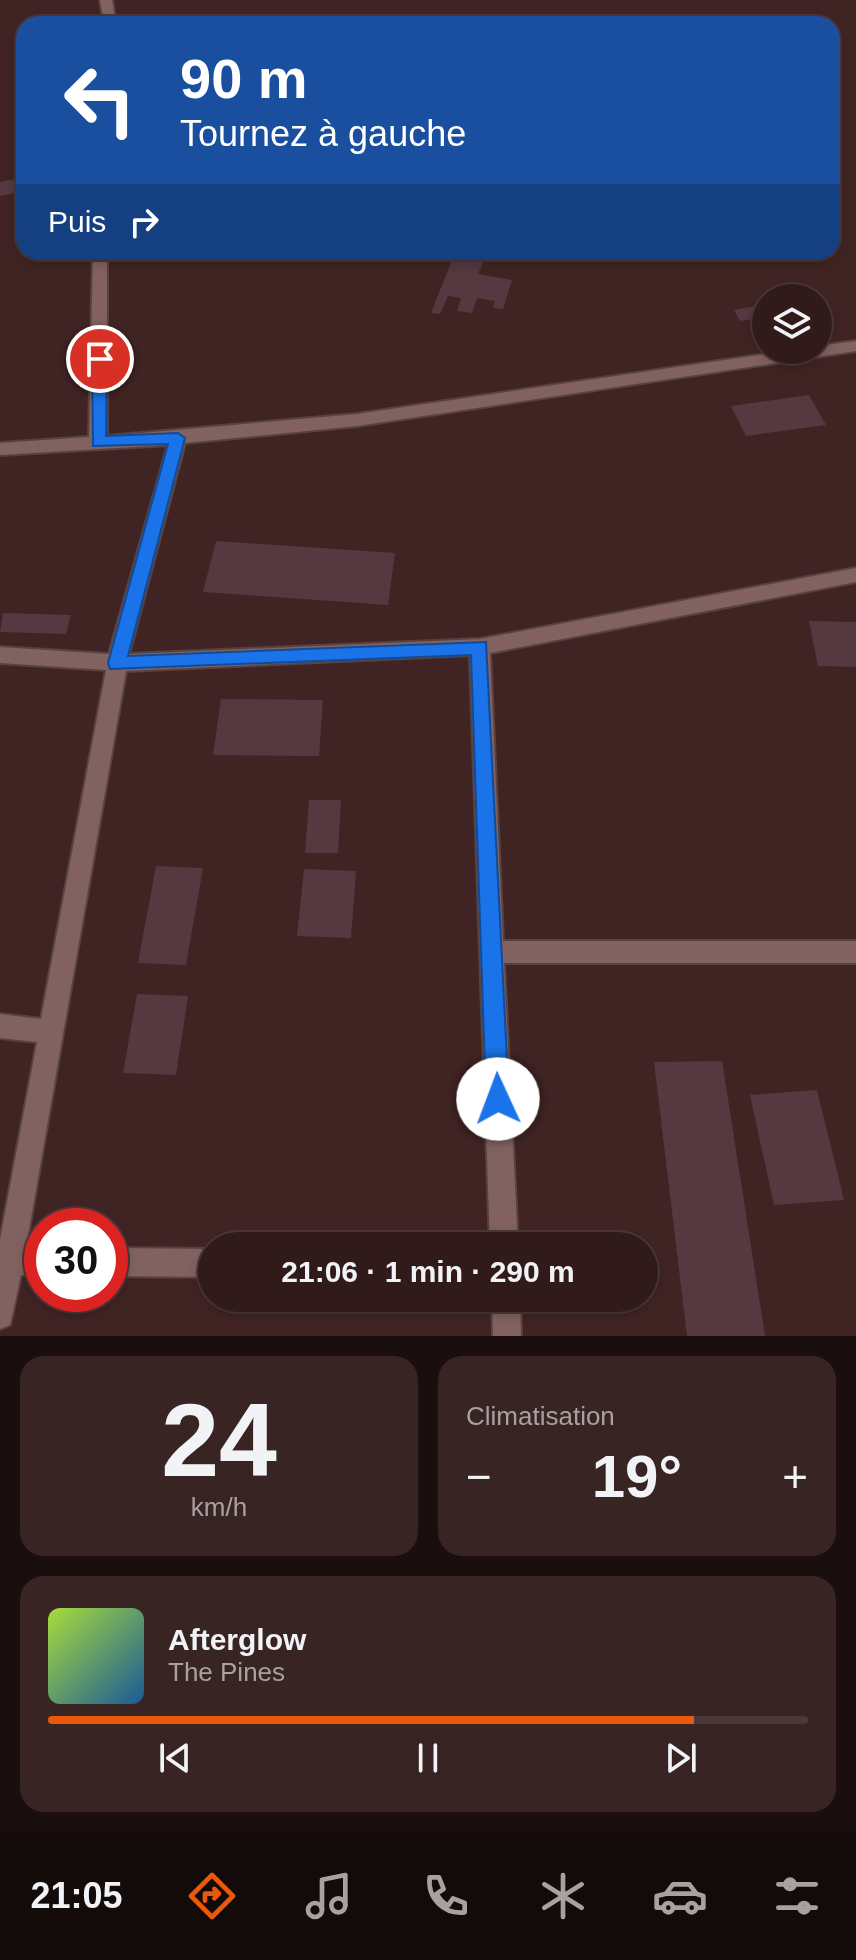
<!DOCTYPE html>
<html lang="fr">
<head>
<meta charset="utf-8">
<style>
	:root { --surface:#301b1a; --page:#382423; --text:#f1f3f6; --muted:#a8a1a2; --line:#4b3939; --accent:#ea580c }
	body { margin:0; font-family:Helvetica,sans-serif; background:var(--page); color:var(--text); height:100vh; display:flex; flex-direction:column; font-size:30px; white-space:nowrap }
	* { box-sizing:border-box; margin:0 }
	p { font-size:26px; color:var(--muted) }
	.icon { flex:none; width:44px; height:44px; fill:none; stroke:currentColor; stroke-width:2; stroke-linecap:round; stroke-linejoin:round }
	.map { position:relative; height:1336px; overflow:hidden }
	.drawer { display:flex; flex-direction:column; gap:20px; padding:20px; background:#1a0f0e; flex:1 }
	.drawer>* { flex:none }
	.top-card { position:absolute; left:16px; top:16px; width:824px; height:244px; border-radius:24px; box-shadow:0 4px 12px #0003,0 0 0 2px var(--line); background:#1a4fa0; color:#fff; overflow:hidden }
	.controls { position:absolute; left:752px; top:284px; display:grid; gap:16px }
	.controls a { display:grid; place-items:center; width:80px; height:80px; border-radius:50%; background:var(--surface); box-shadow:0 4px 12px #0003,0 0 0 2px var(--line); font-size:40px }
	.speed { position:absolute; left:24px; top:1208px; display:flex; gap:16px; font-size:40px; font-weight:700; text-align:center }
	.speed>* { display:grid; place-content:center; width:104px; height:104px; border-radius:50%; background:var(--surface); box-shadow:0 4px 12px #0003,0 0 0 2px var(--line); line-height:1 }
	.speed .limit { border:12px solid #d22; background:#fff; color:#111 }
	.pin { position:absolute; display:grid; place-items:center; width:68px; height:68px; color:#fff; margin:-34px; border:4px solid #fff; border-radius:50%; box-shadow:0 2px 8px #0007 }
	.me { position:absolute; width:88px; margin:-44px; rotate:358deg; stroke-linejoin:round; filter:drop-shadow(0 0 6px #0008) }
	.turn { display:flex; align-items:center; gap:28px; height:168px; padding:0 32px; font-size:36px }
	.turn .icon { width:104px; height:104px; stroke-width:2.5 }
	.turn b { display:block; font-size:56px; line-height:68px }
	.then { display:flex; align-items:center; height:76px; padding:0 32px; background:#0003; gap:16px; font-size:30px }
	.big { font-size:60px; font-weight:700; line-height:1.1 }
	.drawer .widget { flex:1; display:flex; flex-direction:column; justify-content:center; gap:12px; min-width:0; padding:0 28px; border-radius:24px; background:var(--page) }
	.drawer .dial { align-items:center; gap:0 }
	.dial b { font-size:104px; line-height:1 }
	.song { display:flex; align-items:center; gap:24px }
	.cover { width:96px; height:96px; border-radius:12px; background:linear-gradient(135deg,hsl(80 70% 55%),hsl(210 70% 35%)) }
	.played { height:8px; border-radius:4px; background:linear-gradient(90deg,var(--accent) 85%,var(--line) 85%) }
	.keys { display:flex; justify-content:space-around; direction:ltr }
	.heat { display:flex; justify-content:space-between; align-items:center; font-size:44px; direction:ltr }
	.drawer .tiles { flex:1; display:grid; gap:20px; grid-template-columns:1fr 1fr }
	.widget:last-child { grid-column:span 2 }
	.trip { position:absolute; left:198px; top:1232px; width:460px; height:80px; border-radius:40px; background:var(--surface); box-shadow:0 4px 12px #0003,0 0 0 2px var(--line); font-weight:700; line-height:80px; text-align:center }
	.dock { display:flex; height:128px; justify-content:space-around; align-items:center; background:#130b0a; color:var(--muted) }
	.dock .icon { width:56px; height:56px }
	.dock .on { color:var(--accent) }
	.dock b { font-size:36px; color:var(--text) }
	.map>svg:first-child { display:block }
	.building { fill:#553840 }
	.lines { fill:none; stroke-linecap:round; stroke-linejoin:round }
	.minor-casing { stroke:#584240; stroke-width:4 }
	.minor { fill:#826260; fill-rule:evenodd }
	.route { fill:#1a73e8; stroke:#114b97; stroke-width:2 }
</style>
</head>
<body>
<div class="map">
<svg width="856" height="1336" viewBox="0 0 856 1336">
	<rect width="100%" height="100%" fill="#402423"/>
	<!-- building -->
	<g class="building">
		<path d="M20,178L24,191L0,196V182Z"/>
		<path d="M454,255L484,260L478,274L512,280L503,309L493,308L495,301L477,298L472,313L457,311L461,298L448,296L440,314L431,313Z"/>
		<path d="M756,306L763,318L740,321L734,310Z"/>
		<path d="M809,395L826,425L746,436L731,406Z"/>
		<path d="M216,541L395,553L388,605L203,592Z"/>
		<path d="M3,613L71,615L66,634L0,632Z"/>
		<path d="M809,621L856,622V667L818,666Z"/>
		<path d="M221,699L323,700L319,756L213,755Z"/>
		<path d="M309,800H341L338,853H305Z"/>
		<path d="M156,866L203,868L186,965L138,963Z"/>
		<path d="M304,869L356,871L351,938L297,936Z"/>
		<path d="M137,994L188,996L176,1075L123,1073Z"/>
		<path d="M722,1061L765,1336H687L654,1062Z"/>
		<path d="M817,1090L844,1200L774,1205L750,1095Z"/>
	</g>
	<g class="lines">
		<defs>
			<g id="minor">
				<path d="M100,0H112L116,24H104Z"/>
				<path d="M93,252H107V436L357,414L793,350H818V346L856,341V351L357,426L185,443L129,654L480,639L856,568V582L490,653L503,941H856V963H504L518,1246H490L470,655L126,671L26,1247H42V1275H21L10,1325L0,1329V1240L37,1042L0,1038V1014L41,1019L106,670L0,663V647L109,654L168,445L0,455V443L89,437Z"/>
				<path d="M110,1248L212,1249V1277L110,1276Z"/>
				<path d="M492,1298H520L521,1336H493Z"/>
			</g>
		</defs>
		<!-- minor casing -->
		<use href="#minor" class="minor-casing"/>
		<!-- minor -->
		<use href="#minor" class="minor"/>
	</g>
	<!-- route -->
	<path class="route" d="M100,354L107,359L106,436L178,433L185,438L128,656L486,642L509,1099L506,1107L498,1111L490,1107L486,1099L471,655L110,669L108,663L168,444L93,446L92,359Z"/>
</svg>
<div class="controls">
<a><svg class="icon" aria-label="layers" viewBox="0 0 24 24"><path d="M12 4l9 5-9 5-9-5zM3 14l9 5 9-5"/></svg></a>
</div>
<div class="speed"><div class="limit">30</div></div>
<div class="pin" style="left:100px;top:359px;background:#d93025"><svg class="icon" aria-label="arrive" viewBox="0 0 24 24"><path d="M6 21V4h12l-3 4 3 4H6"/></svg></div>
<svg class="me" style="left:498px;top:1099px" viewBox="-20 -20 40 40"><circle r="19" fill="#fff"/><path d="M0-13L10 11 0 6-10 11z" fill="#1a73e8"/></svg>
<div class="trip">21:06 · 1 min · 290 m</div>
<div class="top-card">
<div class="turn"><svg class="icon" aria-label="left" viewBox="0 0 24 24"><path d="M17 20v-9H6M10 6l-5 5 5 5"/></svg><div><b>90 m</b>Tournez à gauche</div></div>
<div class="then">Puis<svg class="icon" aria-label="right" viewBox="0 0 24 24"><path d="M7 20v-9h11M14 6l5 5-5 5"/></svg></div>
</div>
</div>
<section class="drawer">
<div class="tiles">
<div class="widget dial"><b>24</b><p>km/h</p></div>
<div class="widget"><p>Climatisation</p>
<div class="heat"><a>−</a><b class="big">19°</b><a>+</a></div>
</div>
<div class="widget">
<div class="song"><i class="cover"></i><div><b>Afterglow</b><p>The Pines</p></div></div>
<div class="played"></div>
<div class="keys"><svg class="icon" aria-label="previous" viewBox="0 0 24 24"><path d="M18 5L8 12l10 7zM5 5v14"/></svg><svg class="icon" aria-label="pause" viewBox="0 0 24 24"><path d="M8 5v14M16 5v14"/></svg><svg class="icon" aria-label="next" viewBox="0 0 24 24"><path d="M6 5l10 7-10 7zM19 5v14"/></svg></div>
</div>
</div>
</section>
<nav class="dock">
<b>21:05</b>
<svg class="icon on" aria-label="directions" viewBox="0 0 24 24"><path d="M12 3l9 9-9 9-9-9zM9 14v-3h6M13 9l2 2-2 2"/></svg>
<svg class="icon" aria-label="music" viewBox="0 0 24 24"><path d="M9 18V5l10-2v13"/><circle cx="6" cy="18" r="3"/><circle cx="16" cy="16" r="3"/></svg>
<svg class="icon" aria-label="phone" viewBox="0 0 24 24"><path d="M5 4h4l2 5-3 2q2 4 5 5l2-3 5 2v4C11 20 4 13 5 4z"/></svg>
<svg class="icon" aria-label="climate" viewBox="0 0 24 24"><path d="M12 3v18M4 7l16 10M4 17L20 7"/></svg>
<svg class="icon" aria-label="car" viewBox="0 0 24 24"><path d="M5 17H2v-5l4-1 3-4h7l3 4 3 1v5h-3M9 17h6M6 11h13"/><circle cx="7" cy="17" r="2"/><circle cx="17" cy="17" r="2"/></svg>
<svg class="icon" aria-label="filters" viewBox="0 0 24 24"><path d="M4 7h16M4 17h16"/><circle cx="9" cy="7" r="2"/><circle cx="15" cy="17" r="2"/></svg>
</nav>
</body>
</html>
